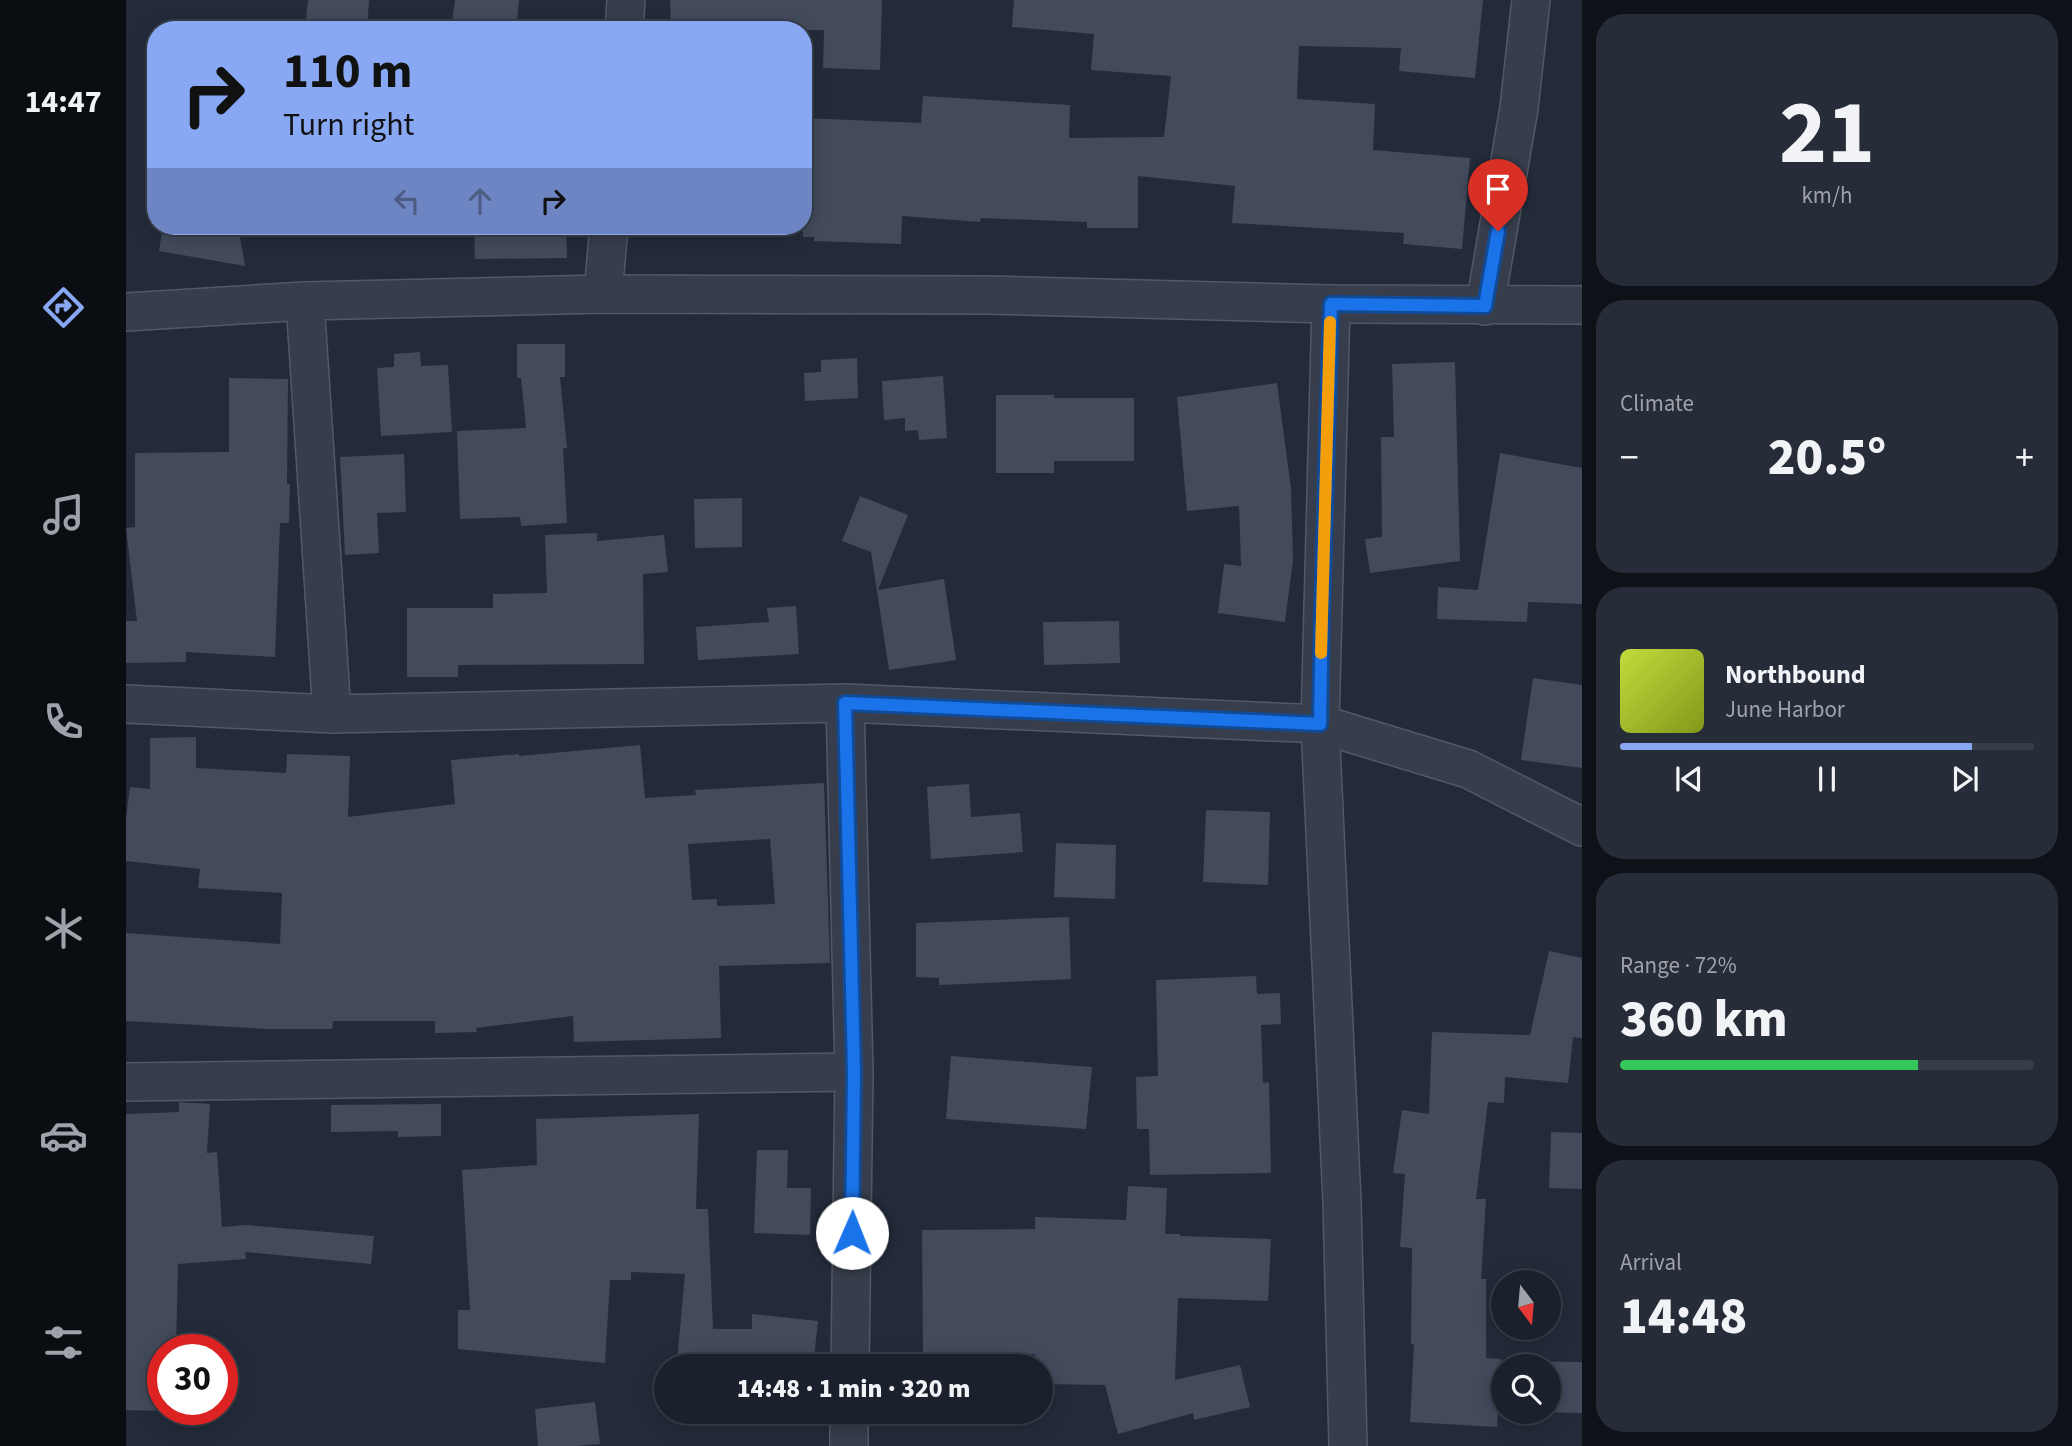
<!DOCTYPE html>
<html lang="en">
<head>
<meta charset="utf-8">
<style>
	:root { --surface:#1a202c; --page:#272d38; --text:#f1f3f6; --muted:#9fa3a9; --line:#383e48; --accent:#89a8f4 }
	body { margin:0; font-family:"Source Sans 3",sans-serif; background:var(--page); color:var(--text); height:100vh; display:flex; flex-direction:column; font-size:26px; white-space:nowrap }
	* { box-sizing:border-box; margin:0 }
	p { font-size:23px; color:var(--muted) }
	.icon { flex:none; width:38px; height:38px; fill:none; stroke:currentColor; stroke-width:2; stroke-linecap:round; stroke-linejoin:round }
	.map { position:relative; flex:1; overflow:hidden }
	.sheet { display:flex; flex-direction:column; gap:14px; padding:14px; background:#0e1218; width:490px }
	.sheet>* { flex:none }
	.guide { position:absolute; left:21px; top:21px; width:665px; height:214px; border-radius:28px; box-shadow:0 4px 18px #0003,0 0 0 2px var(--line); background:#89a8f4; color:#111; overflow:hidden }
	.needle { width:46px; rotate:164deg }
	.fabs { position:absolute; left:1365px; top:1270px; display:grid; gap:14px }
	.fabs a { display:grid; place-items:center; width:70px; height:70px; border-radius:50%; background:var(--surface); box-shadow:0 4px 18px #0003,0 0 0 2px var(--line); font-size:35px }
	.speed { position:absolute; left:21px; top:1334px; display:flex; gap:14px; font-size:35px; font-weight:700; text-align:center }
	.speed>* { display:grid; place-content:center; width:91px; height:91px; border-radius:50%; background:var(--surface); box-shadow:0 4px 18px #0003,0 0 0 2px var(--line); line-height:1 }
	.speed .limit { border:10px solid #d22; background:#fff; color:#111 }
	.pin { position:absolute; display:grid; place-items:center; width:60px; height:60px; color:#fff; margin:-72px -30px; border-radius:50% 50% 50% 0; rotate:-45deg; box-shadow:0 0 7px #0007 }
	.pin .icon { rotate:45deg }
	.me { position:absolute; width:77px; margin:-38px; rotate:1deg; stroke-linejoin:round; filter:drop-shadow(0 0 5px #0008) }
	.turn { display:flex; align-items:center; gap:24px; height:147px; padding:0 21px; font-size:32px }
	.turn .icon { width:91px; height:91px; stroke-width:2.5 }
	.turn b { display:block; font-size:49px; line-height:60px }
	.lanes { display:flex; align-items:center; height:66px; padding:0 21px; background:#0003; justify-content:center; gap:35px; direction:ltr }
	.lanes .off { opacity:.35 }
	.big { font-size:52px; font-weight:800; line-height:1.1 }
	.sheet .tile { flex:1; display:flex; flex-direction:column; justify-content:center; gap:10px; min-width:0; padding:0 24px; border-radius:28px; background:var(--page) }
	.sheet .dial { align-items:center; gap:0 }
	.dial b { font-size:91px; line-height:1 }
	.song { display:flex; align-items:center; gap:21px }
	.cover { width:84px; height:84px; border-radius:10px; background:linear-gradient(135deg,hsl(70 70% 55%),hsl(70 70% 35%)) }
	.played { height:7px; border-radius:4px; background:linear-gradient(90deg,var(--accent) 85%,var(--line) 85%) }
	.keys { display:flex; justify-content:space-around; direction:ltr }
	.heat { display:flex; justify-content:space-between; align-items:center; font-size:38px; direction:ltr }
	.charge { height:10px; border-radius:5px; background:linear-gradient(90deg,#34c759 72%,var(--line) 0) }
	.trip { position:absolute; left:528px; top:1354px; width:399px; height:70px; border-radius:35px; background:var(--surface); box-shadow:0 4px 18px #0003,0 0 0 2px var(--line); font-weight:800; line-height:70px; text-align:center }
	main { display:flex; flex:1; min-height:0 }
	.tab-bar { display:flex; flex-direction:column; width:126px; justify-content:space-around; align-items:center; background:#0a0d12; color:var(--muted) }
	.tab-bar .icon { width:49px; height:49px }
	.tab-bar .active { color:var(--accent) }
	.tab-bar b { font-size:32px; color:var(--text) }
	.map>svg:first-child { display:block }
	.building { fill:#424a5c; fill-rule:evenodd }
	.lines { fill:none; stroke-linecap:round; stroke-linejoin:round }
	.minor-casing { stroke:#525865; stroke-width:40 }
	.minor { stroke:#373d4b; stroke-width:37 }
	.route-casing { stroke:#114b97; stroke-width:18 }
	.route { stroke:#1a73e8; stroke-width:12 }
	.slow { stroke:#f59e0b; stroke-width:12 }
</style>
</head>
<body>
<main>
<nav class="tab-bar">
<b>14:47</b>
<svg class="icon active" aria-label="directions" viewBox="0 0 24 24"><path d="M12 3l9 9-9 9-9-9zM9 14v-3h6M13 9l2 2-2 2"/></svg>
<svg class="icon" aria-label="music" viewBox="0 0 24 24"><path d="M9 18V5l10-2v13"/><circle cx="6" cy="18" r="3"/><circle cx="16" cy="16" r="3"/></svg>
<svg class="icon" aria-label="phone" viewBox="0 0 24 24"><path d="M5 4h4l2 5-3 2q2 4 5 5l2-3 5 2v4C11 20 4 13 5 4z"/></svg>
<svg class="icon" aria-label="climate" viewBox="0 0 24 24"><path d="M12 3v18M4 7l16 10M4 17L20 7"/></svg>
<svg class="icon" aria-label="car" viewBox="0 0 24 24"><path d="M5 17H2v-5l4-1 3-4h7l3 4 3 1v5h-3M9 17h6M6 11h13"/><circle cx="7" cy="17" r="2"/><circle cx="17" cy="17" r="2"/></svg>
<svg class="icon" aria-label="filters" viewBox="0 0 24 24"><path d="M4 7h16M4 17h16"/><circle cx="9" cy="7" r="2"/><circle cx="15" cy="17" r="2"/></svg>
</nav>
<div class="map">
<svg width="1456" height="1446" viewBox="0 0 1456 1446">
	<rect width="100%" height="100%" fill="#232b3a"/>
	<!-- building -->
	<g class="building">
		<path d="M182,0H243L241,30H179Z"/>
		<path d="M329,0H393L390,30H325Z"/>
		<path d="M544,0H756L754,70L697,68L698,30H545Z"/>
		<path d="M888,0H1357L1349,78L1273,71L1275,48L1173,46L1171,99L1249,104L1247,150L1344,158L1336,249L1277,244L1278,233L1106,223L1109,186L1012,176V228H961V222L855,218L854,222L776,216L775,244L688,241V237H677V118L795,123L797,96L944,105L943,138L1038,137L1045,76L965,70L968,34L886,27Z"/>
		<path d="M37,226H103L101,232H113L119,266L33,251Z"/>
		<path d="M348,226H440L441,258L349,259Z"/>
		<path d="M391,344H439V377H434L441,448H437L441,523L395,526L394,517L334,519L331,431L400,428L395,378H391Z"/>
		<path d="M294,352L295,366L322,365L326,432L255,436L251,368L268,367V354Z"/>
		<path d="M731,358L732,398L679,401L678,373L695,372V360Z"/>
		<path d="M1329,362L1334,561L1244,573L1239,539L1256,537L1255,437H1268L1266,364Z"/>
		<path d="M817,376L821,438L793,440L792,430L779,431V418L758,420L756,381Z"/>
		<path d="M103,378L162,379L161,484H164L163,523H154L149,657L60,652V662L0,663V621H11L0,528L9,527V453L103,452Z"/>
		<path d="M1151,383L1165,488L1167,560L1159,622L1092,613L1098,564L1115,566L1113,506L1061,511L1051,397Z"/>
		<path d="M870,395H928V398H1008V461H928V473H870Z"/>
		<path d="M1374,453L1456,468V604L1402,602L1401,622L1311,619L1312,587L1352,590Z"/>
		<path d="M278,454L280,512L251,513L253,553L219,555L214,457Z"/>
		<path d="M734,496L782,515L752,590L818,579L830,660L763,670L745,552L716,541Z"/>
		<path d="M616,498V547L569,548L568,499Z"/>
		<path d="M471,533V541L538,535L542,572L517,574L518,664L332,665V677H281V608H367V594L421,593L419,535Z"/>
		<path d="M670,606L673,654L572,660L570,627L643,622L641,608Z"/>
		<path d="M993,621L994,663L918,665L917,622Z"/>
		<path d="M1407,678L1456,685V768L1395,760Z"/>
		<path d="M70,737V768L160,773L161,754L224,756L222,817L329,804L325,760L393,754V756L514,745L519,798L570,795L569,790L698,783L704,963L593,966L595,1038L448,1042L447,1016L350,1028L351,1032L309,1033V1021H207L206,1029H142L0,1021V933L154,944L156,893L72,888L74,869L0,861V819L4,787L24,789V738ZM644,839L649,904L591,906V899L566,900L562,844Z"/>
		<path d="M843,784L845,817L894,813L897,852L805,859L801,787Z"/>
		<path d="M1080,810L1144,812L1142,885L1077,882Z"/>
		<path d="M930,843L990,845L989,899L928,897Z"/>
		<path d="M943,917L945,979L813,985V978L790,977V923Z"/>
		<path d="M1423,951L1456,958V1038L1447,1037L1442,1083L1379,1077L1378,1103L1362,1102L1350,1199H1360L1355,1279H1360V1358L1375,1359V1361L1456,1362V1413L1404,1412H1423V1367H1377V1412H1372L1371,1427L1284,1422L1288,1344H1285L1286,1248L1274,1247L1279,1174L1267,1173L1276,1110L1303,1114L1306,1032L1404,1035Z"/>
		<path d="M1130,976L1131,994L1154,993L1155,1024L1135,1025L1137,1083L1143,1082L1145,1173L1024,1175L1023,1129H1011L1010,1077L1032,1076L1030,980Z"/>
		<path d="M825,1056L966,1067L960,1129L820,1119Z"/>
		<path d="M53,1102L84,1104L81,1153L91,1152L96,1227L120,1225L248,1236L245,1264L119,1252L120,1259L52,1264L50,1349H37V1411L0,1410V1114L53,1112Z"/>
		<path d="M315,1104V1136L272,1137V1131L205,1132V1105Z"/>
		<path d="M573,1114L570,1209H582L587,1329H626V1314L692,1321L687,1367H630L551,1361L559,1274L505,1272V1280H484L479,1363L332,1349V1310H344L336,1170L411,1165L410,1119Z"/>
		<path d="M1425,1132L1456,1133V1189L1423,1188Z"/>
		<path d="M631,1150H662L661,1188H685L684,1235L628,1233Z"/>
		<path d="M1002,1186L1041,1188L1039,1234H1054V1236L1145,1239L1142,1301L1052,1298L1049,1380L1114,1365L1124,1407L1068,1420L1067,1413L992,1434L979,1385L915,1384V1367H908L909,1354L797,1355L796,1230L909,1229V1217L1000,1220Z"/>
		<path d="M469,1402L474,1444L450,1446H412L409,1409Z"/>
	</g>
	<g class="lines">
		<defs>
			<g id="minor">
				<path d="M498,30L500,0"/>
				<path d="M477,294L483,226"/>
				<path d="M179,301L206,714"/>
				<path d="M1205,304L1194,724L1216,1202L1222,1446"/>
				<path d="M1359,306L1393,108L1405,0"/>
				<path d="M0,312L179,301L477,294L861,295L1205,304L1456,305"/>
				<path d="M719,703L728,1072L724,1367"/>
				<path d="M0,704L206,714L719,703L1194,724L1342,769L1456,827"/>
				<path d="M0,1082L728,1072"/>
				<path d="M723,1446V1412"/>
			</g>
		</defs>
		<!-- minor casing -->
		<use href="#minor" class="minor-casing"/>
		<!-- minor -->
		<use href="#minor" class="minor"/>
	</g>
	<g class="lines">
		<defs>
			<path id="route" d="M726,1233L728,1072L719,703L1194,724L1196,612L1205,304L1359,306L1372,231"/>
		</defs>
		<!-- route casing -->
		<use href="#route" class="route-casing"/>
		<!-- route -->
		<use href="#route" class="route"/>
		<!-- slow -->
		<path class="slow" d="M1195,653L1204,322"/>
	</g>
</svg>
<div class="fabs">
<a><svg class="needle" viewBox="-14 -14 28 28"><path d="M0-13l5 13h-10z" fill="#e53935"/><path d="M0 13l5-13h-10z" fill="#9fa3a9"/></svg></a>
<a><svg class="icon" aria-label="search" viewBox="0 0 24 24"><circle cx="10" cy="10" r="6"/><path d="M15 15l6 6"/></svg></a>
</div>
<div class="speed"><div class="limit">30</div></div>
<div class="pin" style="left:1372px;top:231px;background:#d93025"><svg class="icon" aria-label="arrive" viewBox="0 0 24 24"><path d="M6 21V4h12l-3 4 3 4H6"/></svg></div>
<svg class="me" style="left:726px;top:1233px" viewBox="-20 -20 40 40"><circle r="19" fill="#fff"/><path d="M0-13L10 11 0 6-10 11z" fill="#1a73e8"/></svg>
<div class="trip">14:48 · 1 min · 320 m</div>
<div class="guide">
<div class="turn"><svg class="icon" aria-label="right" viewBox="0 0 24 24"><path d="M7 20v-9h11M14 6l5 5-5 5"/></svg><div><b>110 m</b>Turn right</div></div>
<div class="lanes"><svg class="icon off" aria-label="left" viewBox="0 0 24 24"><path d="M17 20v-9H6M10 6l-5 5 5 5"/></svg><svg class="icon off" aria-label="ahead" viewBox="0 0 24 24"><path d="M12 20V5M6 11l6-6 6 6"/></svg><svg class="icon" aria-label="right" viewBox="0 0 24 24"><path d="M7 20v-9h11M14 6l5 5-5 5"/></svg></div>
</div>
</div>
<section class="sheet">
<div class="tile dial"><b>21</b><p>km/h</p></div>
<div class="tile"><p>Climate</p>
<div class="heat"><a>−</a><b class="big">20.5°</b><a>+</a></div>
</div>
<div class="tile">
<div class="song"><i class="cover"></i><div><b>Northbound</b><p>June Harbor</p></div></div>
<div class="played"></div>
<div class="keys"><svg class="icon" aria-label="previous" viewBox="0 0 24 24"><path d="M18 5L8 12l10 7zM5 5v14"/></svg><svg class="icon" aria-label="pause" viewBox="0 0 24 24"><path d="M8 5v14M16 5v14"/></svg><svg class="icon" aria-label="next" viewBox="0 0 24 24"><path d="M6 5l10 7-10 7zM19 5v14"/></svg></div>
</div>
<div class="tile"><p>Range · 72%</p><b class="big">360 km</b><div class="charge"></div></div>
<div class="tile"><p>Arrival</p><b class="big">14:48</b></div>
</section>
</main>
</body>
</html>
